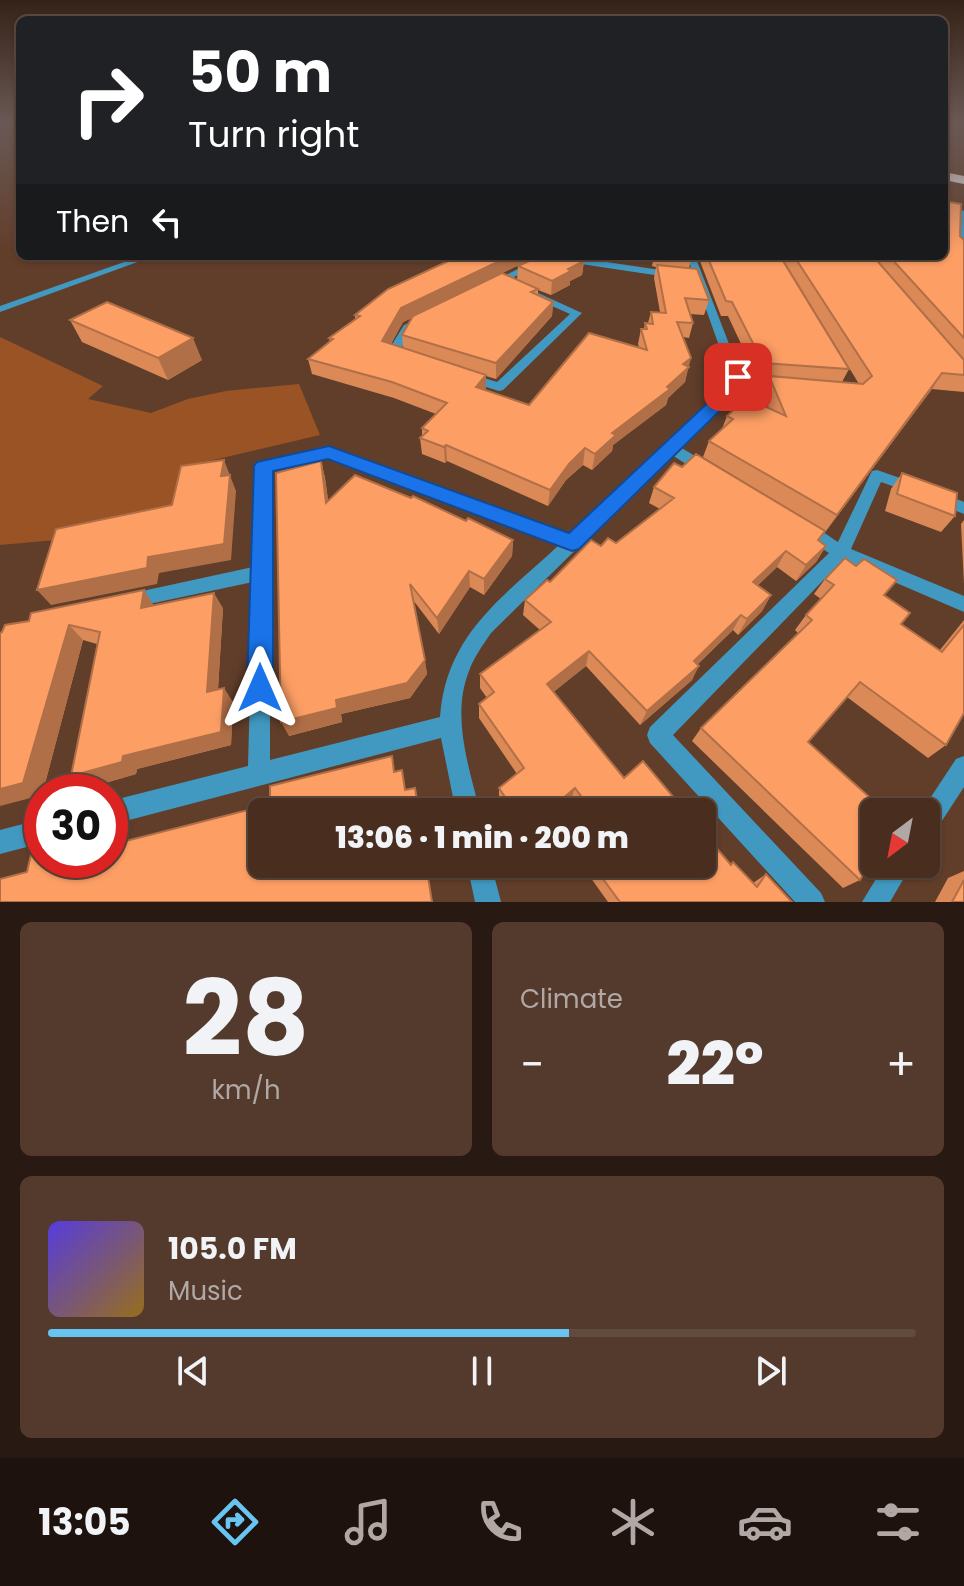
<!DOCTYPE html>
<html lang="en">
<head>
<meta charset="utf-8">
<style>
	:root { --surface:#492e20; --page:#533a2d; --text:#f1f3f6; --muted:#b1a8a5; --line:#614a3e; --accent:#68c4f0 }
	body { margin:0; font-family:Poppins,sans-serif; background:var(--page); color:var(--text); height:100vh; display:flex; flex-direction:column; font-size:30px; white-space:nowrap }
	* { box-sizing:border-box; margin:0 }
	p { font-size:26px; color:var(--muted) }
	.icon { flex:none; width:44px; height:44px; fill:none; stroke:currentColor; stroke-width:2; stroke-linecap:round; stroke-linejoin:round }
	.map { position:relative; height:902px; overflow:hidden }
	.drawer { display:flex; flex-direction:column; gap:20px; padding:20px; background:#281912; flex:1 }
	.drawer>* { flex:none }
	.hud { position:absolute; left:16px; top:16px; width:932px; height:244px; border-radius:12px; box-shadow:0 2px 6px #0004,0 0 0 2px var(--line); background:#202124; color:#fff; overflow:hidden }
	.needle { width:52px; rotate:212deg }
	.buttons { position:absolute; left:860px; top:798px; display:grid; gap:16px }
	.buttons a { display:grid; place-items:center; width:80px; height:80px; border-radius:12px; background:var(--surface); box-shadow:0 2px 6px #0004,0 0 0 2px var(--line); font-size:40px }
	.speed { position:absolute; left:24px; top:774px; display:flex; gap:16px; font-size:40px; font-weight:700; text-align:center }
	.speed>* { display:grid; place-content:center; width:104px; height:104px; border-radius:50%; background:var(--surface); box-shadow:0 2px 6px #0004,0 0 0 2px var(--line); line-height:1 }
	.speed .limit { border:12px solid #d22; background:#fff; color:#111 }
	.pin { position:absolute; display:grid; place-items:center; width:68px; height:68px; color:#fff; margin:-34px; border-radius:16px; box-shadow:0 4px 12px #0006 }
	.me { position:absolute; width:88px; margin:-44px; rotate:0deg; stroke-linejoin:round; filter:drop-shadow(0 0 6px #0008) }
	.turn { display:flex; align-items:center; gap:28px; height:168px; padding:0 40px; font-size:36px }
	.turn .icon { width:104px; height:104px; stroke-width:2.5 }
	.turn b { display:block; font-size:56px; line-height:68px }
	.then { display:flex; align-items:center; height:76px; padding:0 40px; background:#0003; gap:16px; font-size:30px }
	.big { font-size:60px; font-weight:800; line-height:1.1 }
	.drawer .card { flex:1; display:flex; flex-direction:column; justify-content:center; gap:12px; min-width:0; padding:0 28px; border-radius:12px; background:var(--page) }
	.drawer .dial { align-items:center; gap:0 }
	.dial b { font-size:104px; line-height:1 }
	.song { display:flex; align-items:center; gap:24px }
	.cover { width:96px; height:96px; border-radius:12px; background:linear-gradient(135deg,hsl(250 70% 55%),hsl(40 70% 35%)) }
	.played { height:8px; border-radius:4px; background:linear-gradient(90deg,var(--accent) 60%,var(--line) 60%) }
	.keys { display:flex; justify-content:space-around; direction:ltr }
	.heat { display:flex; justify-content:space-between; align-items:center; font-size:44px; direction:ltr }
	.drawer .tiles { flex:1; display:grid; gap:20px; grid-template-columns:1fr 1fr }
	.card:last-child { grid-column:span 2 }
	.trip { position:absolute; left:248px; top:798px; width:468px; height:80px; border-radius:12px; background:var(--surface); box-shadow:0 2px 6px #0004,0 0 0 2px var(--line); font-weight:800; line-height:80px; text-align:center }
	.menu { display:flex; height:128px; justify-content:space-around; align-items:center; background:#1d120d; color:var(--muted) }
	.menu .icon { width:56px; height:56px }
	.menu .selected { color:var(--accent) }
	.menu b { font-size:36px; color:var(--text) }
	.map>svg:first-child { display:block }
	.green { fill:#9a5325 }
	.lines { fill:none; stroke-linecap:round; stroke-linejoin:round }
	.minor { fill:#4199c1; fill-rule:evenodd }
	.highway { fill:#ededed; fill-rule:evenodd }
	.wall { fill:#da8957; fill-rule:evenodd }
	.shaded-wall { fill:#b16f47 }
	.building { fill:#fd9f65; stroke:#b16f47; stroke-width:2 }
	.route { fill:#1a73e8; stroke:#114b97; stroke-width:2 }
</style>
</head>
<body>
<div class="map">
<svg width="964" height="902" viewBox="0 0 964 902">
	<rect width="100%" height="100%" fill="#613e2a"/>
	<!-- green -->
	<path class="green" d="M0,337L103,386L88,399L151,413L188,399L226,391L299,384L320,435L184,467L177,516L67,539L0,545Z"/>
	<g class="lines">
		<!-- minor -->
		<g class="minor">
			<path d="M961,210L964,211V259L955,249L957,212Z"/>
			<path d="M141,256H154L0,312V306Z"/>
			<path d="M544,256H566L674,272L679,275L674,278L548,259Z"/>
			<path d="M687,256H695L743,380L781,383L787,387L781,391L741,387L680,447L710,465L712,469L710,473H700L672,455L491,633C483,645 474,657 469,671C451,716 469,767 480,812H456L441,738L110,825V801L248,766L253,582L130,608L124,605L121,600L124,595L253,567L256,466L258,462L329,447L569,535L732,382ZM328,457L559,545C503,597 446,634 440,717L270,760V469Z"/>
			<path d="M532,262L540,264L496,286L488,284Z"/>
			<path d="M538,293L582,313L503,390L499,391L467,381L465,378L471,374L497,382L570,314L534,298L533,296Z"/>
			<path d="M414,321L419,324L412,329L399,352L405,355V359L388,356L386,354L404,325Z"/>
			<path d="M877,470L917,484L919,488L917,492L912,493L881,482L851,549L964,596V612L843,560L673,735L821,893L825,902H795L650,743L647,735L650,727L829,553L798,533L796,529L798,525C812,521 826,535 838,542L870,475L872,471Z"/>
			<path d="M939,492L964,502V514L934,502L931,498L934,494Z"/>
			<path d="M964,756V787L934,833L926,837V812H921L956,759Z"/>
			<path d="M42,819V843L0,854V830Z"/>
			<path d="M467,864H491L501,902H475Z"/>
			<path d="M885,864H912L890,902H862Z"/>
		</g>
		<!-- highway -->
		<path class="highway" d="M944,172L964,176V184L944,180Z"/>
	</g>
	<!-- wall -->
	<g class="wall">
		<path d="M960,236L964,240V392L932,389L826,531L703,457L709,441L722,429L727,416L769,408L762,392L767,379L757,378L728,316H721L698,256H780L849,369L842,382L859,384L781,256H944Z"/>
		<path d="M654,256H692L689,268L709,300L704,315L690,314L693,323L689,338L683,337L688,366L685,382L668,398L666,405L613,445L612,451L592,470L583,465L566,480L548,506L447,461L445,463L422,454L420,438L422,436V428L436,414L394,398L312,374L308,359L330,342L329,338L355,319V315L533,258L488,280H517L518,266L584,261L582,275L570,281V285L551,295L538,290V295L553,302L552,316L496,379L486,376V391L529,405L639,347L638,344L641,329H644L645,323H648L651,312H660L654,278L656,267L652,266ZM412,318L402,335L403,348L391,344L403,322Z"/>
		<path d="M70,320L202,360L168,380L82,342Z"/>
		<path d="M321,461L325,478L328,501L466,521L513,540L512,556L484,595L470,587L439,634L413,600L427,674L410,698L341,714L342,722L289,736Z"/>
		<path d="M902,473L955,516L941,532L885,511L891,489Z"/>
		<path d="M654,487L825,531L819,541L826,546L816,562L796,581L777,567L758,585L771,595L762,611L738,635L733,630L698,664L692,680L640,725L586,666L553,692L624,778L686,812H580L571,800L557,812H506L499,800V788L517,774L479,718V704L487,698L480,688V674L540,630L523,615L525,600L601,546L616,543L660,509L649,503Z"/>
		<path d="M964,520V584L961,524Z"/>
		<path d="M856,566L897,580L884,595L901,624L940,650L964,620V713L946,745L928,758L847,697L808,742L860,880L843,888L692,741L701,728L798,633L795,630L806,615L821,599L814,594L825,579Z"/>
		<path d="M154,605L223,608L218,689L233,702L231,745L137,769L136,774L88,788L97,644L83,640L42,795L0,633Z"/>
		<path d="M733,862L753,883L766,874L792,902H608L583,867L585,864H730Z"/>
		<path d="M964,871V902H935L948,878Z"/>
	</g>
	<!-- shaded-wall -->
	<g class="shaded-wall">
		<path d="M510,256H533V258L403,322L384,356L382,341L401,308Z"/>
		<path d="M584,261L582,275L570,281V285L551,295L552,281L568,269Z"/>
		<path d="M553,302L552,316L496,379V363Z"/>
		<path d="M193,338L202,360L168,380L158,358Z"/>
		<path d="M691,358L685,382L668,398L666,405L613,445L612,451L592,470L595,454L612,433L667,387L683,364Z"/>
		<path d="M942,373L932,389L826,531L837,515Z"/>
		<path d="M486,375V390L476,387Z"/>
		<path d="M446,445L447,461L445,463L444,447Z"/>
		<path d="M585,448L583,465L566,480L548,506L550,490L569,464Z"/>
		<path d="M224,460L236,491L231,560L159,573L157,584L51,605L37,590L148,557L221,476Z"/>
		<path d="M321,461L325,478L331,519L326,503Z"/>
		<path d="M513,540L512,556L484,595V579Z"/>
		<path d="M826,546L816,562L796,581L806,565Z"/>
		<path d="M786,551L777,567L745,598L753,582Z"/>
		<path d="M469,571L470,587L439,634L437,618Z"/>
		<path d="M144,590L154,606L141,608Z"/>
		<path d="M214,593L223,608L217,706L207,692Z"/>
		<path d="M771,595L762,611L738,635L747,619Z"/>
		<path d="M741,615L733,630L686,675L694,661Z"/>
		<path d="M69,625L83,640L42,795L0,806V789Z"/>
		<path d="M589,651L586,666L545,699L547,684Z"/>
		<path d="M425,660L427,674L410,698L341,714L342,722L289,736L281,722L336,700Z"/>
		<path d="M699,666L692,680L640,725L647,711Z"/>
		<path d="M224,688L233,702L231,745L137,769L136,774L88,788L71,776L123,756Z"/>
		<path d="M575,788L571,800L557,812H547Z"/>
	</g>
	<!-- building -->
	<g class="building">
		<path d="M944,201L961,204L960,236L964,240V338L889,256H944Z"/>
		<path d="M459,256H510L401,308L382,341L486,375L476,387L529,405L589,333L647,350L641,329H647L645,323L653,324L651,312L666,313L657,265L697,269L709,300L685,298L693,323L677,322L691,358L683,364L689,367L667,387L670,389L612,433L616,435L595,454L585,448L569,464L550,490L446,445L444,447L420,438L428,431L422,428L447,403L392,382L308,359L333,339L329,338L360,316L355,315L388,289Z"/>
		<path d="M540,256H568L584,261L568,269L571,271L552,281L518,266Z"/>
		<path d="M707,256H780L849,369L763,363L732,302L726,301Z"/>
		<path d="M794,256H873L964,360V375L942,373L837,515L709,441L733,419L727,416L746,398L786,416L769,376L863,384L872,376Z"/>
		<path d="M502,273L538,289L531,292L553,302L496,363L402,335L413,316Z"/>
		<path d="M107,302L193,338L158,358L70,320Z"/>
		<path d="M696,454L825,531L818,540L826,546L806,565L786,551L753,582L771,595L747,619L741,615L694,661L699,666L647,711L589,651L547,684L624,778L643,761L686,812H593L575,788L547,812H515L499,788L524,768L479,704L494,692L480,674L551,622L525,600L547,580L550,582L591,540L601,546L608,538L616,543L674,498L654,487L674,463L682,467Z"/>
		<path d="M224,460L221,476L230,475L224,544L148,557L147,568L37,590L56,529L172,505L181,466Z"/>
		<path d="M321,461L326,503L355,475L411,498L413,496L466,521L468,518L513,540L484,579L469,571L437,618L410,584L425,660L407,683L336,700L337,708L281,722L276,473Z"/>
		<path d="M902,473L957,493L955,516L897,494Z"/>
		<path d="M845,558L856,566L864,559L897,580L884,595L910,613L901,624L942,652L964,625V713L946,745L860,682L808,742L886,812H874V858L860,880L701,728L812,620L806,615L834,585L825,579Z"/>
		<path d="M144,590L141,608L214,593L207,692L224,688L221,732L123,756L122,762L71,776L100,632L69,625L23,783L0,789V633L2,632L5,625L29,621L31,613Z"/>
		<path d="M392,756L394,772L402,770L405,790L415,788L419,812H262V864H426L432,902H0V879L27,872L32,850L42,847V860H110V845L256,808L270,803V786Z"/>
		<path d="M702,831L731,865L733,862L757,887L766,874L792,902H620L592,864H702Z"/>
		<path d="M964,880V902H952Z"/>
	</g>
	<!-- sky -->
	<linearGradient id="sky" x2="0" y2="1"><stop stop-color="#352217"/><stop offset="0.49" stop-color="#6a5855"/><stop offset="1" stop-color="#6a5855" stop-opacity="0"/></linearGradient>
	<rect width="964" height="251" fill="url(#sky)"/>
	<!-- route -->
	<path class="route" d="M738,372L746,377L744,387L579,549L572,551L328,459L273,471V688L269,697L260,701L250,697L247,688L254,466L257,462L329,446L569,533L730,382L733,373Z"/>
</svg>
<div class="buttons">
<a><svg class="needle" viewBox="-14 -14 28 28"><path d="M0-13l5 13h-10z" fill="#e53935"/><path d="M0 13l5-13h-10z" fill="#b1a8a5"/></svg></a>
</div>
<div class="speed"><div class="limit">30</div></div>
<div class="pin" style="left:738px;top:377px;background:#d93025"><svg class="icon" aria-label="arrive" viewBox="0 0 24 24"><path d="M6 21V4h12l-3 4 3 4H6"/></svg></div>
<svg class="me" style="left:260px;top:688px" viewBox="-20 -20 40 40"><path d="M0-17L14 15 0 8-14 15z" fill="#1a73e8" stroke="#fff" stroke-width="4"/></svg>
<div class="trip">13:06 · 1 min · 200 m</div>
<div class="hud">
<div class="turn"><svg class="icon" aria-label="right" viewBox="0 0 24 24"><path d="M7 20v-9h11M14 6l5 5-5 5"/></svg><div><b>50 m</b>Turn right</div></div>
<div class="then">Then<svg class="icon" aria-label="left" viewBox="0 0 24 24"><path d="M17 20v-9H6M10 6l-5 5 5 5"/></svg></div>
</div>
</div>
<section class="drawer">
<div class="tiles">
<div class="card dial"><b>28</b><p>km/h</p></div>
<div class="card"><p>Climate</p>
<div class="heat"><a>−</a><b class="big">22°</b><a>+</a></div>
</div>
<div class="card">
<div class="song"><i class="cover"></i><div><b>105.0 FM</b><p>Music</p></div></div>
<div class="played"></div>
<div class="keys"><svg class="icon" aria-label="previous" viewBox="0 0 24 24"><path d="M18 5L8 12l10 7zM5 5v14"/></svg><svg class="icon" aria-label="pause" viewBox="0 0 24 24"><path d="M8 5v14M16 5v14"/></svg><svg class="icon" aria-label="next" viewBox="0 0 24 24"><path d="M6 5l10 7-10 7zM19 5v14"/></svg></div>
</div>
</div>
</section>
<nav class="menu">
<b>13:05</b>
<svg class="icon selected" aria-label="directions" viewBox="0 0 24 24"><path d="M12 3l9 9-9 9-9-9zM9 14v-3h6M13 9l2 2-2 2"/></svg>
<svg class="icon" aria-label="music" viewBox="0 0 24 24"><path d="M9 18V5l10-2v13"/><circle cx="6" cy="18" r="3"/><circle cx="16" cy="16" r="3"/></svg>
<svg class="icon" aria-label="phone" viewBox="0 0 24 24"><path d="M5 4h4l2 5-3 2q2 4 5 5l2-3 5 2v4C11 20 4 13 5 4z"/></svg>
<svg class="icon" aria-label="climate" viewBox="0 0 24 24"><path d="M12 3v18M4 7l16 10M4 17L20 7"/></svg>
<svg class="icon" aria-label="car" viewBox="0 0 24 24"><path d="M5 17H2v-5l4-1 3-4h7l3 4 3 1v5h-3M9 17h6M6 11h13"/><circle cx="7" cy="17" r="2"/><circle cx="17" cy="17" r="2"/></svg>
<svg class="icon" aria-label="filters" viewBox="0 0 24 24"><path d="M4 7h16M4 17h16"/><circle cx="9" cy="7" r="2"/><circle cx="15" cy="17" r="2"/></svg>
</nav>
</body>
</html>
